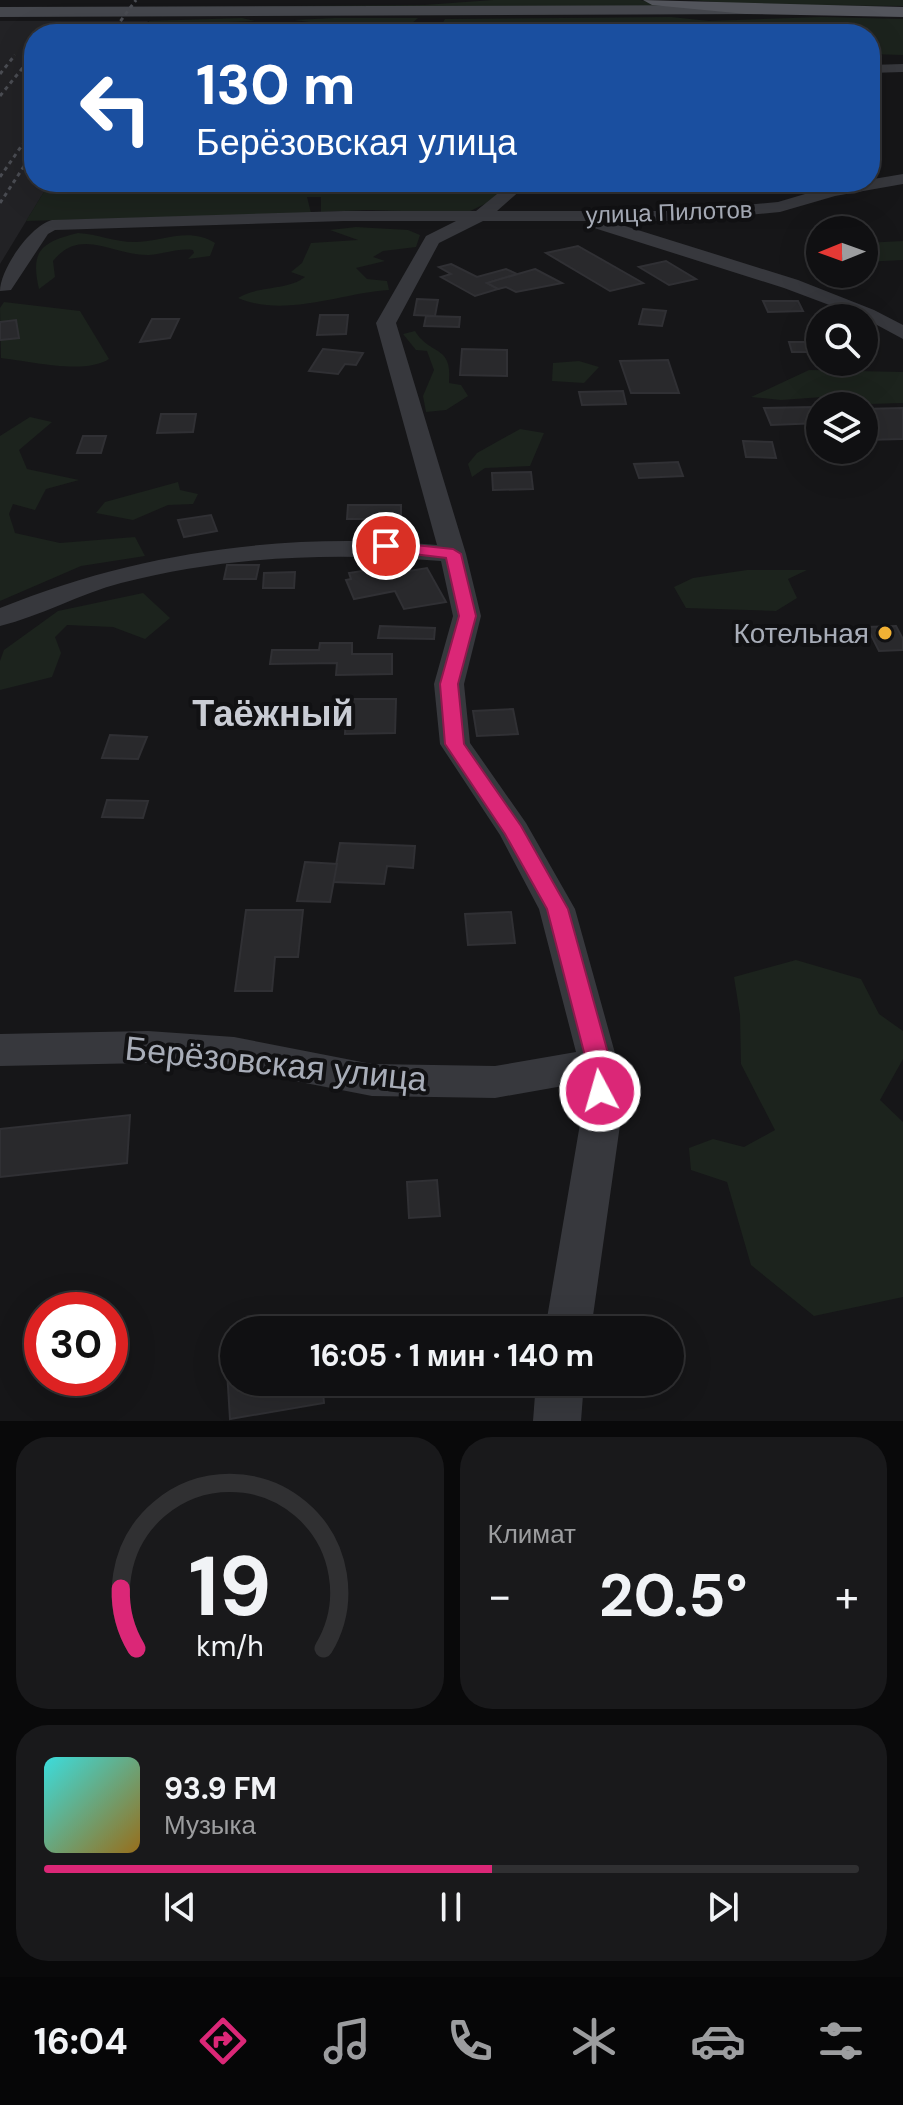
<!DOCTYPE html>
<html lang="ru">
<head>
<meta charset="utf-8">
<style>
	:root { --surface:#101012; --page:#19191b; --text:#f1f3f6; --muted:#9c9d9f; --line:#303032; --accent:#db2777 }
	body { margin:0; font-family:"DM Sans",sans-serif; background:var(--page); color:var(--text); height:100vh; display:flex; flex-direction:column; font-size:30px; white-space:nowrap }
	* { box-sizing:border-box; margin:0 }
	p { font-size:26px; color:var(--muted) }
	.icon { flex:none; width:44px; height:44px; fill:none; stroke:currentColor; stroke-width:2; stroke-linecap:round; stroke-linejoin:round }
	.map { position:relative; height:1421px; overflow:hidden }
	.side { display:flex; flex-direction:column; gap:16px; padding:16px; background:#09090a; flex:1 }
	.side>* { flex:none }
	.banner { position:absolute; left:24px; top:24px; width:856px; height:168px; border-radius:32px; box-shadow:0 8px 32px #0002,0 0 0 2px var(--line); background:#1a4fa0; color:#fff; overflow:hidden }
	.needle { width:52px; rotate:269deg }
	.buttons { position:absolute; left:806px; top:216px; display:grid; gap:16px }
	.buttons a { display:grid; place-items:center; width:72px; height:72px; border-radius:50%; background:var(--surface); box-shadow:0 8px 32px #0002,0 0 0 2px var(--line); font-size:40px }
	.speed { position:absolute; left:24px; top:1292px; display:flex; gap:16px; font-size:40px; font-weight:700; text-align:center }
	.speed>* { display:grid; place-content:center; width:104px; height:104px; border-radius:50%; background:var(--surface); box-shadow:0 8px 32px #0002,0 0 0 2px var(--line); line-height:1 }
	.speed .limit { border:12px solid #d22; background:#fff; color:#111 }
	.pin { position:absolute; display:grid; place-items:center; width:68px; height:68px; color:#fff; margin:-34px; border:4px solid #fff; border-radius:50%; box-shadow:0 2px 8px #0007 }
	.me { position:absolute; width:88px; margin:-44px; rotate:354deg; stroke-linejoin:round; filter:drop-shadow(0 0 6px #0008) }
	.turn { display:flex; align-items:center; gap:28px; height:168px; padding:0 40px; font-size:36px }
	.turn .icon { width:104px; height:104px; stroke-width:2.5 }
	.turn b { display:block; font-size:56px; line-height:68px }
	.big { font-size:60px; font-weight:700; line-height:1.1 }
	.side .card { flex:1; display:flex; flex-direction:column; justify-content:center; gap:12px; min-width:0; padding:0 28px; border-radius:32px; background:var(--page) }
	.side .dial { align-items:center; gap:0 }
	.dial svg { height:208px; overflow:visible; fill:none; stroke:var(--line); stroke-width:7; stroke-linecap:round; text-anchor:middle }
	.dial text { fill:var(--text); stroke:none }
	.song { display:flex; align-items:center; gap:24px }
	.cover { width:96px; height:96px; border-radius:12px; background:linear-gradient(135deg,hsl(180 70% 55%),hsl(40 70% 35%)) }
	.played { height:8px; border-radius:4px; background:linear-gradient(90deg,var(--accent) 55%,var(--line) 55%) }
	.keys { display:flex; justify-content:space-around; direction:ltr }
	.heat { display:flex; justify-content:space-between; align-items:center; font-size:44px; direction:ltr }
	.side .tiles { flex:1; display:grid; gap:16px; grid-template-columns:1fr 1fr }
	.card:last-child { grid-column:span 2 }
	.trip { position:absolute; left:220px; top:1316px; width:464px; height:80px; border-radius:40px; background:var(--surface); box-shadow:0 8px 32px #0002,0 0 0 2px var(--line); font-weight:700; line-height:80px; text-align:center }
	.dock { display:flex; height:128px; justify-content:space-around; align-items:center; background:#060607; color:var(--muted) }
	.dock .icon { width:56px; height:56px }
	.dock .selected { color:var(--accent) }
	.dock b { font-size:36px; color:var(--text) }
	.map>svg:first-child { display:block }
	.built { fill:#222225 }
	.green { fill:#1c231d }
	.building { fill:#29292c; stroke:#303034; stroke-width:2 }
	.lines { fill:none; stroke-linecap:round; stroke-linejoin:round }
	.minor { fill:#37383d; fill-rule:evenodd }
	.secondary { fill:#45474d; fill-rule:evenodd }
	.primary { fill:#53555c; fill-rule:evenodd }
	.rail { stroke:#4a4c52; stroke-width:3; stroke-dasharray:4 4; stroke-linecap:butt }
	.route { fill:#db2777; stroke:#8e194d; stroke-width:2 }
	.poi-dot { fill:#f2b134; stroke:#111113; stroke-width:3 }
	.labels { text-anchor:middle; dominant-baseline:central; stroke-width:8; stroke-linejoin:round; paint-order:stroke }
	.far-street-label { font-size:24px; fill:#a8adb8; stroke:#111113 }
	.poi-label { font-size:28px; fill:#a8adb8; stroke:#111113; text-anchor:end }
	.near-street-label { font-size:34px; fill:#a8adb8; stroke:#111113 }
	.district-label { font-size:36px; font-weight:bold; fill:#c9ccd4; stroke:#111113 }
</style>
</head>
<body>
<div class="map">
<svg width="903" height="1421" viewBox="0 0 903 1421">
	<rect width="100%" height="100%" fill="#161618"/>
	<!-- built -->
	<path class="built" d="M0,21H148L139,34H34V182H50L0,264Z"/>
	<!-- green -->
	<g class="green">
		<path d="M493,0H640L671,6L147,7L424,5Z"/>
		<path d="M690,0H903V6L756,5Z"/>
		<path d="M671,17L709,21L822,17L903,19V55L870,54V34H601L592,28L499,34L438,31L445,19Z"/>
		<path d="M242,18L255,21L229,22L357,34H248L236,31L230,34H144L149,21Z"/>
		<path d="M334,18H418L405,29H364L294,20Z"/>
		<path d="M50,182H511V183L493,200L466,213L368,210L321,212V197H307L311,213L26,221Z"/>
		<path d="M356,227L408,230L420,235L416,247L383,251L373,257L385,261L356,268L367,279L387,281L389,290C341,293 285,318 238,298C259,285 287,291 305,277L291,272L302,263L311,243L358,240L330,230Z"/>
		<path d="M78,233C97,234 115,242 134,242C161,242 189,226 215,243L210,256L188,259L194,253L193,250C177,248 165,254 149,255C113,256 81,226 53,261L55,277L39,289C30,251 41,242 78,233Z"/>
		<path d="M903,241V260L864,262V243Z"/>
		<path d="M4,302L80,311L109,359C85,375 29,361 1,358L0,308Z"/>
		<path d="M415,331C430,356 453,344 449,383L461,385L468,396L446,410L426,412L423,396L434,370L427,351L416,350L403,334Z"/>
		<path d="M579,361L599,367L584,383L552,381L553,363Z"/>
		<path d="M809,370L903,372V403L869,404L851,395L781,400L751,397Z"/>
		<path d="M30,417L52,422L19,450L27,469L79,480L46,489L35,510L13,504L9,514L15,533L60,543L135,537L145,556L81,566L0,601V436Z"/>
		<path d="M520,429L544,433L530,466L485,468L472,477L468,464L477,453Z"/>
		<path d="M178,482L180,490L198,494L193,504L168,505L133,520L96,513L105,502Z"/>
		<path d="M747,570H807L788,579L797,598L776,611L686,608L674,587L693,578Z"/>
		<path d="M143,593L170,618L145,639L113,627L67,625L55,637L61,653L52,677L0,690V661L4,650L58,611Z"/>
		<path d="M796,960L861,979L879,1014L903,1031V1059L880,1100L903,1122V1297L814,1316L751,1265L727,1182L691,1170L689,1148L713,1139L744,1147L775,1130L741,1064L740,1015L734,977Z"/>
	</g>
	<!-- building -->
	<g class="building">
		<path d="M578,246L643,283L610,291L546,253Z"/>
		<path d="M666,261L696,279L669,285L639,267Z"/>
		<path d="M451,264L477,277L506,269L517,274L487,283L498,289L475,296L441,277L451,274L439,267Z"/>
		<path d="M535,269L562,283L516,292L506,287L498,289L487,283Z"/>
		<path d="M417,299L438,300L435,316L414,315Z"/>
		<path d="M763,301H798L803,311L768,312Z"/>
		<path d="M643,309L666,311L662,326L639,324Z"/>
		<path d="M320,315H348L346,334L317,335Z"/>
		<path d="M426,316L460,317L459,327L424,326Z"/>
		<path d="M152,319H179L170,338L140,342Z"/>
		<path d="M16,320L19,338L0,340V322Z"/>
		<path d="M789,342H820V352H792Z"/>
		<path d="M323,349L363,353L356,365L345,364L338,374L309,371Z"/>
		<path d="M462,349L507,350V376L460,375Z"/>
		<path d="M668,360L679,393H631L620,361Z"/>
		<path d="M623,391L626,404L582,405L579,392Z"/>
		<path d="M814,407L820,423L771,425L764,408Z"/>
		<path d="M903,408V439L864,440V409Z"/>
		<path d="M161,414H196L193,432L157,433Z"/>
		<path d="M83,436H106L101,453H77Z"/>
		<path d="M743,441L772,442L776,458L746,457Z"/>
		<path d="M678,462L683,476L639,478L634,464Z"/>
		<path d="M531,472L533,489L493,490L492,473Z"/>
		<path d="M348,505H401V515H388V519H347Z"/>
		<path d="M211,515L217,531L184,537L178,520Z"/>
		<path d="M227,565H259L256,579H224Z"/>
		<path d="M381,568L385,575L427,568L446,602L404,609L395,591L354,599L346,580L351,579L349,573Z"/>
		<path d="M295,572L294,588H263L264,573Z"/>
		<path d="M380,626L435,628L434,639L378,638Z"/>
		<path d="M896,626L903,639V650L879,651L867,627Z"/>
		<path d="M320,643H352V654H392V674L336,675L337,663L270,664L272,650H319Z"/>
		<path d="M347,699H396L395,733L345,734Z"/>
		<path d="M513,709L518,734L477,736L473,711Z"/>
		<path d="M110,735L147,737L138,759L102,758Z"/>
		<path d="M107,800L148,801L143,818L102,817Z"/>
		<path d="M340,843L415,846L413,868L387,866L384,884L333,882Z"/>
		<path d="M305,862L337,864L330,902L297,901Z"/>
		<path d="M246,910H303L298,957H275L272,991H235Z"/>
		<path d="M511,912L515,943L468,945L465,914Z"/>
		<path d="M130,1115L127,1163L0,1177V1129Z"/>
		<path d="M437,1180L440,1216L409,1218L407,1182Z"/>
		<path d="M234,1353V1382H322L324,1403L230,1419L226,1354Z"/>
	</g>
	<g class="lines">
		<!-- minor -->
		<g class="minor">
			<path d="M903,64V72L870,73V65Z"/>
			<path d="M903,174V184L835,196L780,212L681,221H609L798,280L874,310L903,325V339L864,318L784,288L591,227L589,221H483L439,243L396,323L466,554L481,616L464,684L470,743L526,823L575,909L618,1064L621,1118L591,1330H545L581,1118L580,1083L495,1098L372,1096L234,1069L148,1063L0,1066V1034L148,1031L234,1037L372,1064L495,1066L576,1052L539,909L500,835L440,744L434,684L453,616L441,561C333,552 226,556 121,583C79,594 41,616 0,626V608C141,551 286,532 437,545L376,323L426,236L456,221H344L55,230L48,234L11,290L0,291C0,269 31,225 52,220L344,211H476L512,182H530L497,211H681L778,202L832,186Z"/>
			<path d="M536,1382H584L581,1421H533Z"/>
		</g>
		<!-- secondary -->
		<path class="secondary" d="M770,5L776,6L779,10L776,14L0,17V7Z"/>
		<!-- primary -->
		<path class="primary" d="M643,0L903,7V17L746,14L652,5Z"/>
		<!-- rail -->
		<g class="rail">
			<path d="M111,34L136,0"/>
			<path d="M0,74L15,55"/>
			<path d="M0,96L33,55"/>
			<path d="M0,177L34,128"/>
			<path d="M0,203L34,151"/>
		</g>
	</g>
	<!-- route -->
	<path class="route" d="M386,542L453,549L461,554L476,616L458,684L464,744L521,826L568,909L611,1064L612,1091L609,1098L600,1101L592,1098L588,1091L587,1064L547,909L505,834L445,744L440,684L459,616L446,558L380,550L378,546Z"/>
	<!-- markers -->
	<circle class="poi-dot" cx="885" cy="633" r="8"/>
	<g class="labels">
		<!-- far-street labels -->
		<g class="far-street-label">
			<text transform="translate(669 212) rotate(-2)">улица Пилотов</text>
		</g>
		<!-- poi labels -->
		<g class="poi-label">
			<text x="869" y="633">Котельная</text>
		</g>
		<!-- near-street labels -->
		<g class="near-street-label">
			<text transform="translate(276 1064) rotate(6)">Берёзовская улица</text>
		</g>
		<!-- district labels -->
		<g class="district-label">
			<text x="273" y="713">Таёжный</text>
		</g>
	</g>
</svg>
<div class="buttons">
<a><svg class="needle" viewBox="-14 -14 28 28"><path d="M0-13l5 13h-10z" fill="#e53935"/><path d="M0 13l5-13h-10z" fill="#9c9d9f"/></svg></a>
<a><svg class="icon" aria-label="search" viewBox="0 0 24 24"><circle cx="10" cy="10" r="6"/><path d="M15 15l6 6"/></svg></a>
<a><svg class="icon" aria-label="layers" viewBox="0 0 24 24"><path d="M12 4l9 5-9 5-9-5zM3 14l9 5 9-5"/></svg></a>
</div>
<div class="speed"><div class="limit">30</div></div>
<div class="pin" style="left:386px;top:546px;background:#d93025"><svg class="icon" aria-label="arrive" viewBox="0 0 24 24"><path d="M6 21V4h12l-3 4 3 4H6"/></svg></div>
<svg class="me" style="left:600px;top:1091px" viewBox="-20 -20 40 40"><circle r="17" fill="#db2777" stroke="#fff" stroke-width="3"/><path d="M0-11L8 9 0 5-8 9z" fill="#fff"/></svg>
<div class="trip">16:05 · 1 мин · 140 m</div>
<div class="banner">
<div class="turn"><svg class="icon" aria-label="left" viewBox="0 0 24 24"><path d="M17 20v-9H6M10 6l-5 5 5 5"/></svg><div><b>130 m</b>Берёзовская улица</div></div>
</div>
</div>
<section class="side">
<div class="tiles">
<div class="card dial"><svg viewBox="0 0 100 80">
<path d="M14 69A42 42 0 1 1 86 69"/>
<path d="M14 69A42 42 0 0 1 8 46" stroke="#db2777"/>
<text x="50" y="56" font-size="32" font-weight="700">19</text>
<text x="50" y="72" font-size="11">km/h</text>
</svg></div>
<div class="card"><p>Климат</p>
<div class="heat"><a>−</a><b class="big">20.5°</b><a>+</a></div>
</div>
<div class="card">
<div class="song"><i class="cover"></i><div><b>93.9 FM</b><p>Музыка</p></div></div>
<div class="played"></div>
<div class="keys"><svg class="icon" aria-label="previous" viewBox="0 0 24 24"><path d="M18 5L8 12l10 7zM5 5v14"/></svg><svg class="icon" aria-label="pause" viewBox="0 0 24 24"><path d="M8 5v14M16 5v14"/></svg><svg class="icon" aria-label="next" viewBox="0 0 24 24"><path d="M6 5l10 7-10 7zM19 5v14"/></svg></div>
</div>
</div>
</section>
<nav class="dock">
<b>16:04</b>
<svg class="icon selected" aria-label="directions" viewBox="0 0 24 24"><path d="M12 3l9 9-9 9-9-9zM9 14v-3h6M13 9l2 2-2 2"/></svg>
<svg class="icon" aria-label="music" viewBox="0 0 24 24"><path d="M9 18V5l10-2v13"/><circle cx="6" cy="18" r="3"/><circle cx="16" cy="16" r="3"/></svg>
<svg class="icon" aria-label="phone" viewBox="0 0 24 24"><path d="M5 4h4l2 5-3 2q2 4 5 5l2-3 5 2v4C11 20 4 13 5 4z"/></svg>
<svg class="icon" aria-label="climate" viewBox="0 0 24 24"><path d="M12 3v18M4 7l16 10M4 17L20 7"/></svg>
<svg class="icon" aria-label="car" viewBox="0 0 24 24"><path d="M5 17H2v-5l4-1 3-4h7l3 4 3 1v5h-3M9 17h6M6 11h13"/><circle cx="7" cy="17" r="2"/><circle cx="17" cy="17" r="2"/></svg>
<svg class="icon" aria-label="filters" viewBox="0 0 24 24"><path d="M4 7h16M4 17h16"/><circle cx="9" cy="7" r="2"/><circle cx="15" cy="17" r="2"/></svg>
</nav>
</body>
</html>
